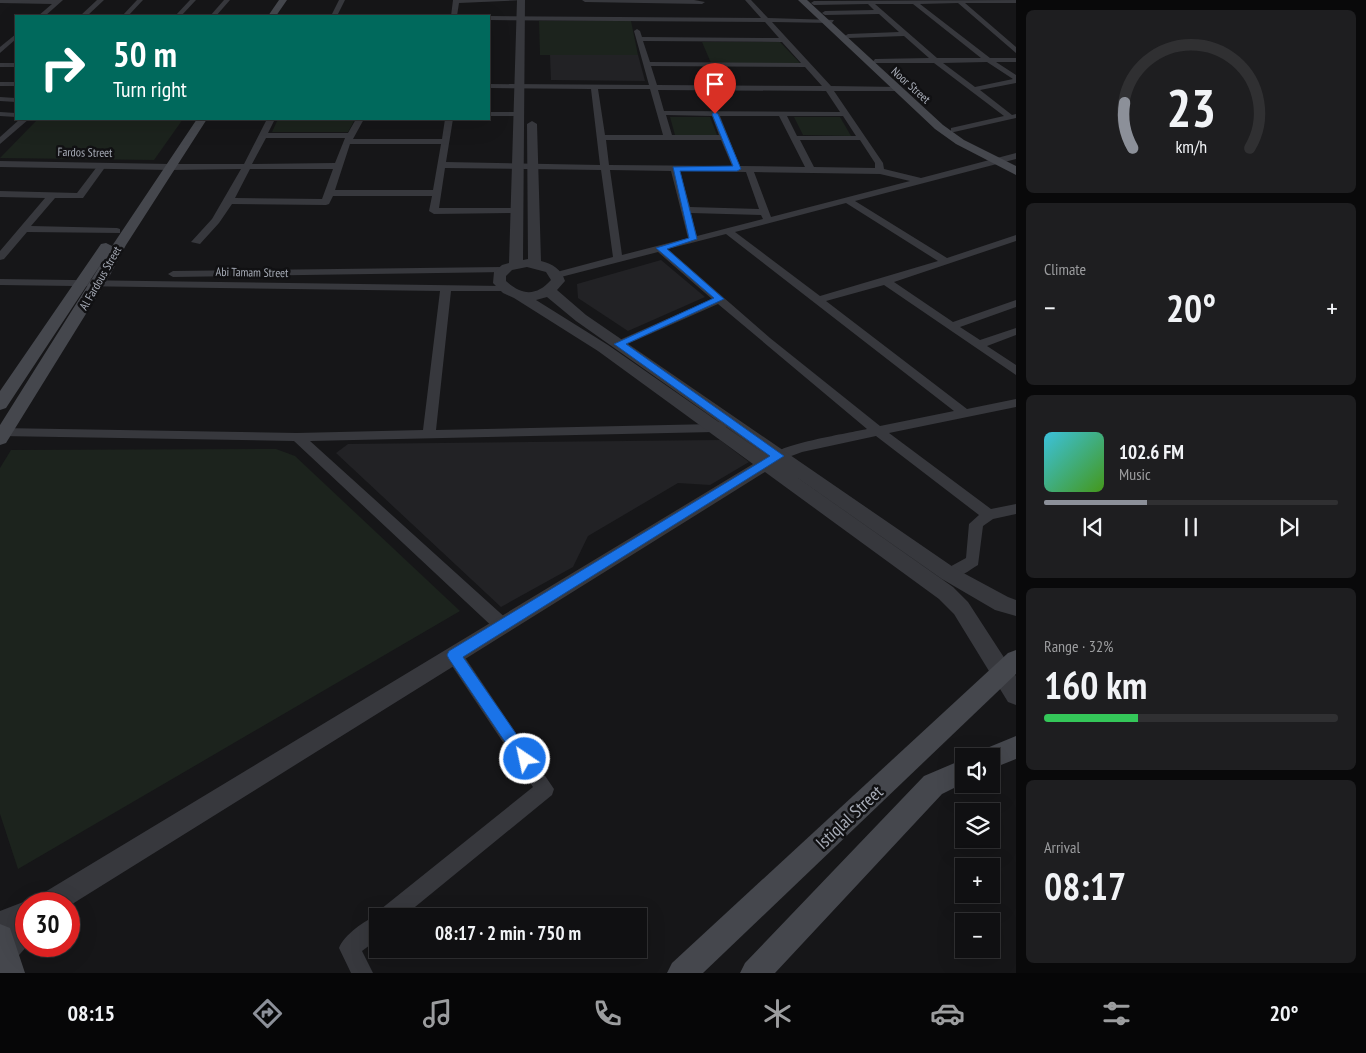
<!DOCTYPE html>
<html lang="en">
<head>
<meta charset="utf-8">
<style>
	:root { --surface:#101012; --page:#1e1e20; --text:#f1f3f6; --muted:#9c9d9f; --line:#303032; --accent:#8c9099 }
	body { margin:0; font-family:"PT Sans Narrow",sans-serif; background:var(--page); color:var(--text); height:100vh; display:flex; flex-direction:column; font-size:19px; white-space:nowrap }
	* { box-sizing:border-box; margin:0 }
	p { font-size:16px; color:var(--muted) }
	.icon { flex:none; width:28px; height:28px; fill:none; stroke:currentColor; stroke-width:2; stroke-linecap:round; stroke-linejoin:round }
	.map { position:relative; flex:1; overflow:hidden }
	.sheet { display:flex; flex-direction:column; gap:10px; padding:10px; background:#09090a; width:350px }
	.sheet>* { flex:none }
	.hud { position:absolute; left:15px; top:15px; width:475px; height:105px; border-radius:0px; box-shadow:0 5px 20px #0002,0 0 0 1px var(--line); background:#00695c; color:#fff; overflow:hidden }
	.tools { position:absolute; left:955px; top:748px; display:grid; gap:10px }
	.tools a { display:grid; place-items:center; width:45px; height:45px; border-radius:0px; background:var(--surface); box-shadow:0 5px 20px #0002,0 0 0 1px var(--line); font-size:25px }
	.speed { position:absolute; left:15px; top:892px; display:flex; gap:10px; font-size:25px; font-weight:700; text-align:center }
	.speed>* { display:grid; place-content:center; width:65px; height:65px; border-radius:50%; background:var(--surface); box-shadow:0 5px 20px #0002,0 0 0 1px var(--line); line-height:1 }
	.speed .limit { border:8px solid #d22; background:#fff; color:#111 }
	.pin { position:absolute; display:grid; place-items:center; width:42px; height:42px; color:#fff; margin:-51px -21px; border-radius:50% 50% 50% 0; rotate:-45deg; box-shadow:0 0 5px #0007 }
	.pin .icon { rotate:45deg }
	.me { position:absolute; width:55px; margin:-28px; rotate:326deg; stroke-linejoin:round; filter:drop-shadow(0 0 4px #0008) }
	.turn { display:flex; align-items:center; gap:18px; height:105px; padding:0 15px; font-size:22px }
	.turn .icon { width:65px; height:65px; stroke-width:2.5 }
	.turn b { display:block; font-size:35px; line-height:42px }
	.big { font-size:38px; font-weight:600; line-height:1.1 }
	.sheet .card { flex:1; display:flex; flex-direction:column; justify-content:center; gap:8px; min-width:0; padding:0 18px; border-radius:8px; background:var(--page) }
	.sheet .dial { align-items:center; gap:0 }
	.dial svg { height:130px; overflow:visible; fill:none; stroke:var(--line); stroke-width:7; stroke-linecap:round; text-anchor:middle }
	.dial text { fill:var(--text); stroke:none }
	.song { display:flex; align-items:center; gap:15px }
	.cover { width:60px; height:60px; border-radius:8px; background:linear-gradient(135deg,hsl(190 70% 55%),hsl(100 70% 35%)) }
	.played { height:5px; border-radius:2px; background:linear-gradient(90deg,var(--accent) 35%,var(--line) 35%) }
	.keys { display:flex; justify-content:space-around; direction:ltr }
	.heat { display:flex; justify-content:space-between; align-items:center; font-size:28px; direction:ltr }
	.charge { height:8px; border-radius:4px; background:linear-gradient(90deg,#34c759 32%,var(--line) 0) }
	.trip { position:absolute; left:369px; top:908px; width:278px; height:50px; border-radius:0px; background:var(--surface); box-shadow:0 5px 20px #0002,0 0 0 1px var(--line); font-weight:600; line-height:50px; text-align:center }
	.menu { display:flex; height:80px; justify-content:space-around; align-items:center; background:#060607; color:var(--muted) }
	.menu .icon { width:35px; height:35px }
	.menu .current { color:var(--accent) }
	.menu b { font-size:22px; color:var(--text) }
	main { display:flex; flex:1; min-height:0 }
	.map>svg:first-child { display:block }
	.built { fill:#222225 }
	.green { fill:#1c231d }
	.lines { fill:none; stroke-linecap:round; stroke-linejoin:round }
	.minor { fill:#37383d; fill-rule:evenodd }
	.tertiary { fill:#37383d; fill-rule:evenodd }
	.secondary { fill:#45474d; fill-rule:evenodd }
	.route { fill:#1a73e8; stroke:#114b97 }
	.labels { text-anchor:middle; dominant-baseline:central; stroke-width:5; stroke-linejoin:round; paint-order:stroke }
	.far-street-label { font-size:12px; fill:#a8adb8; stroke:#111113 }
	.near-street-label { font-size:18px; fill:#a8adb8; stroke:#111113 }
</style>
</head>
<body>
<main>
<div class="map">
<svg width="1016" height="973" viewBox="0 0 1016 973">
	<rect width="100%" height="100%" fill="#161618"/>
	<!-- built -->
	<g class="built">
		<path d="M550,55H638L645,81L551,80Z"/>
		<path d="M661,260L705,297L628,331L578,298L577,284Z"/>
		<path d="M720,440L749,462L710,485L678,483L588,536L573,567L501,607L336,453L348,444Z"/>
	</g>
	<!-- green -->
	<g class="green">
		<path d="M539,21H631L638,55H540Z"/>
		<path d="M702,42H780L800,63H711Z"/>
		<path d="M670,117H710L717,135H675Z"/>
		<path d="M794,117H840L851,136L803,135Z"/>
		<path d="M38,119H183L154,160L0,158Z"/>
		<path d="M278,119H355L348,132H272Z"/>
		<path d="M276,449L295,456L460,611L18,869L0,814V468L11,450Z"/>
	</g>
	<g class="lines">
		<!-- minor -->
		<g class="minor">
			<path d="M0,0H63L45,16H38L52,4L0,3Z"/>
			<path d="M97,0H104L87,16H80Z"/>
			<path d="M137,0H143L128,16H122Z"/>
			<path d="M190,0H196L181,16H175Z"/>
			<path d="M224,0H230L216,16H210Z"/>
			<path d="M339,0H345L337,16H331Z"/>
			<path d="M453,0H524L459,3L457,16H451Z"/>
			<path d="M582,0H694L705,2L702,4L585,2Z"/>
			<path d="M745,0H751L768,18L834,20L832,23L772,22L831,86L900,87V91H834L883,163L884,169L921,178L1016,153V159L855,201L947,258L1016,235V241L894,282L953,322L1016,300V307L960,327L980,340L1016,328V335L987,346L1016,365V375L884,285L826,301L967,409L1016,399V407L889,433L991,509L1016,504V514L993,519L983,526L978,565C968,571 955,582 944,578L941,574L944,570L966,558L969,524L979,515L876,436L802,452L778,461L773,459L771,456C779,444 850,433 867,429L718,304L623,346H615V342L712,299L658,252L557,278L553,277V273L613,257L601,170L445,168L439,208H521V212L518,213L434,214L429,211L432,196H333L329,204L326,205L232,204L219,223L200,244L191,242L212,219L241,169L170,170L166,167L170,164H244L267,119H275L268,133H348L356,119H364L353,139H442L445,119H453L446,162L600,165L591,89L489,88V84L649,85L634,31L637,29L640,31L642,37L779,38L765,22L489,20L488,16L761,18ZM643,41L782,42L801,63L650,62ZM651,66L805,67L822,86L657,85ZM598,89H650L663,135H605ZM658,90L826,91L840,112L664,111ZM666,115L712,116L719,135H672ZM720,116H779L805,167L740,166ZM787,116H843L856,136H797ZM266,138H345L335,163L252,164ZM606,140H721L732,166L609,165ZM800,140H860L875,163V168L814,167ZM350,144H441L433,190H335ZM250,169H333L322,199L235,198ZM610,170L671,171L688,238L622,255ZM680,171L746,172L759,209L690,207ZM754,172L880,174L910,181L771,217ZM846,203L938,261L820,296L735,232ZM691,213L761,215L763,219L697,236ZM726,234L954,411L880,426L770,338L668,249Z"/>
			<path d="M1016,0V3H965L1016,47V53L958,3L920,4L990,58H1016V62H996L1016,75V83L980,90L1012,115L1016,114V118L954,132H951V128L1004,116L934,63H872L875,59L929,58L904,36L848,38L845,36L848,34L899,32L879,14L825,15L822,13L825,11L874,10L868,4L814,5L811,3L814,1ZM875,4H913L981,58H937ZM987,62L1013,79L975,87L943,63Z"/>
			<path d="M16,34V39L0,53V47Z"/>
			<rect x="0" y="63" width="16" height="4"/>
			<rect x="0" y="82" width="16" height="4"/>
			<path d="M0,97L16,98V102L0,101Z"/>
			<path d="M0,112L16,113V117L0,116Z"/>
			<path d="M489,112H520L524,114L520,116H489Z"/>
			<path d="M20,119H29L0,144V137Z"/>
			<path d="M99,164L106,166L83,198H55L31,226L117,228L120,229V233L27,232L4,259L0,260V251L45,198L0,197V191L77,193Z"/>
			<path d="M502,267L507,270L506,272L173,277L168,274L173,271Z"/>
			<path d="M0,279L503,286L508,289L507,291H451L436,430L713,424L720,422L726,426L725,429L714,432L310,441L509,621L511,626L509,631L503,633L497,631L294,441L0,436V428L297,433L423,430L440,291L0,285Z"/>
			<path d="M454,648L460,650L554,789L552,795L404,916H378V939L362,951L373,973H351L339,948C344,935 365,920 378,915L381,909L533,787L448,660L446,655L448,650Z"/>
		</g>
		<!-- tertiary -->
		<g class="tertiary">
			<path d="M517,0H525L523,260L528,259L527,124L532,121L537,124L541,261C553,264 561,269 565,281L557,290L586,315L956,569L1008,597L1016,600V616L995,610L942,579L778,464L953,587L968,602L1016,676V705L1008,702L954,614L939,599L765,472L69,906V904H36L40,895L753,464L598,351L514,298L503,293L493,283L494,272L502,265L509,263ZM527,267L546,272L551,280C537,296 522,296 506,281V276L512,270ZM547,297L576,321L766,455L608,345L536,300Z"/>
			<path d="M0,161L170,164L176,167L170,170L0,167Z"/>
			<path d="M26,901L33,904H26L27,946L13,962L4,966L0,965V911Z"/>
		</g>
		<!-- secondary -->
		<g class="secondary">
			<path d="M279,0H287L276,16H268Z"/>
			<path d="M798,0H807L943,125L964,140L1016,166V175L956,144L935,129Z"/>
			<path d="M197,119H207L126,245L110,275L6,443L0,445V425L103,261L6,408L0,410V391L101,244L106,243L112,246Z"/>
			<path d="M1016,650V674L703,973H667L672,963L1008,653Z"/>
			<path d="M1016,736V759L991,769V756H980L982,750Z"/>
			<path d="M964,759V783L942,794L775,973H740L745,963L924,776Z"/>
			<path d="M0,924L10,928L25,973H0Z"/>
		</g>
	</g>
	<!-- route -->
	<path class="route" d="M715,112L718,114L741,169L737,171H680L697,239L667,249L724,299L626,344L784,456L463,657L530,754L532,759L530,764L525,766L520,764L449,659L447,655L449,651L770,456L614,344L714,298L656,248L689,238L673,167L733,166L712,114Z"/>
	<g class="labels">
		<!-- far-street labels -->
		<g class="far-street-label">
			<text transform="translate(911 85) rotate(42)">Noor Street</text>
			<text transform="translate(85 152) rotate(1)">Fardos Street</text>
			<text transform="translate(252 272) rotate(1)">Abi Tamam Street</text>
			<text transform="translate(100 278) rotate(-60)">Al Fardous Street</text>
		</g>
		<!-- near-street labels -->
		<g class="near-street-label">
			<text transform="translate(849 817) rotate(-43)">Istiqlal Street</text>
		</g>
	</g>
</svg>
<div class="tools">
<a><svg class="icon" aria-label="sound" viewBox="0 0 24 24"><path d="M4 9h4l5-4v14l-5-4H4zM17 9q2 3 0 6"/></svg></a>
<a><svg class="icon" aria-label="layers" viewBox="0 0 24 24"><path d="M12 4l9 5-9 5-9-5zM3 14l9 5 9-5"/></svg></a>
<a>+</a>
<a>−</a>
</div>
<div class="speed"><div class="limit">30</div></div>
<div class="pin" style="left:715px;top:114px;background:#d93025"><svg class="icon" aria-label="arrive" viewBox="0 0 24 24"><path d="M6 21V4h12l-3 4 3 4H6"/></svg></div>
<svg class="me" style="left:525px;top:759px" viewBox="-20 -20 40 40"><circle r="17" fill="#1a73e8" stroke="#fff" stroke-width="3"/><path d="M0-11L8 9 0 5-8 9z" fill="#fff"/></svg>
<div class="trip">08:17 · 2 min · 750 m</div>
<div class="hud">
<div class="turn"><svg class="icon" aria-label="right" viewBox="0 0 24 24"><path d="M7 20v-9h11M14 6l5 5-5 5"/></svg><div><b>50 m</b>Turn right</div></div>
</div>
</div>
<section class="sheet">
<div class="card dial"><svg viewBox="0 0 100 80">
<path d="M14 69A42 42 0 1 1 86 69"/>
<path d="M14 69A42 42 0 0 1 9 41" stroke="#8c9099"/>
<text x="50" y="56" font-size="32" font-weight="700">23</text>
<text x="50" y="72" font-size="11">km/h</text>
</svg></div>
<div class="card"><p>Climate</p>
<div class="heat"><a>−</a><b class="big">20°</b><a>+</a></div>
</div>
<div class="card">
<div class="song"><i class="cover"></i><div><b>102.6 FM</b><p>Music</p></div></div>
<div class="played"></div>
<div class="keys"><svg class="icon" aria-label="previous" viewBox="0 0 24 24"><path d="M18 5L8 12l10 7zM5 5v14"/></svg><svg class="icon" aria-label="pause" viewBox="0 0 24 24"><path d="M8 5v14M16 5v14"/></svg><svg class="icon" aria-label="next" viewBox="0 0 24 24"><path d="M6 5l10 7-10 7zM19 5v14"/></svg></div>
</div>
<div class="card"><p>Range · 32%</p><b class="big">160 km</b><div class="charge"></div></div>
<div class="card"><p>Arrival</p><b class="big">08:17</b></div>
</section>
</main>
<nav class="menu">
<b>08:15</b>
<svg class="icon current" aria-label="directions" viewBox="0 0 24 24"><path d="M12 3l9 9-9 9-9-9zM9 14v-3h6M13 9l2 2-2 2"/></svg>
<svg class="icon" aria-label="music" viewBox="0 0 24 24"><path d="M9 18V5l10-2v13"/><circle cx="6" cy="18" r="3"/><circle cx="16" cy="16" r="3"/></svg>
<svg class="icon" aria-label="phone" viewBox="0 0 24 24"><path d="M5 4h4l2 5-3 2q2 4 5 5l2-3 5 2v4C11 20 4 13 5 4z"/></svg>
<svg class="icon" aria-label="climate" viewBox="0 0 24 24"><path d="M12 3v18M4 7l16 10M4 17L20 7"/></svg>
<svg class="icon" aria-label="car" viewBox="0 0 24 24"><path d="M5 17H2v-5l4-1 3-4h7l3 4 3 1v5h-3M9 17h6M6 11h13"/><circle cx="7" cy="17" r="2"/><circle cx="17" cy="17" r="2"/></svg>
<svg class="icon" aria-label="filters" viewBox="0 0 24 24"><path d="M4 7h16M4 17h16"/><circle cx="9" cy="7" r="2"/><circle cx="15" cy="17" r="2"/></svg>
<b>20°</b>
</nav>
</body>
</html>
